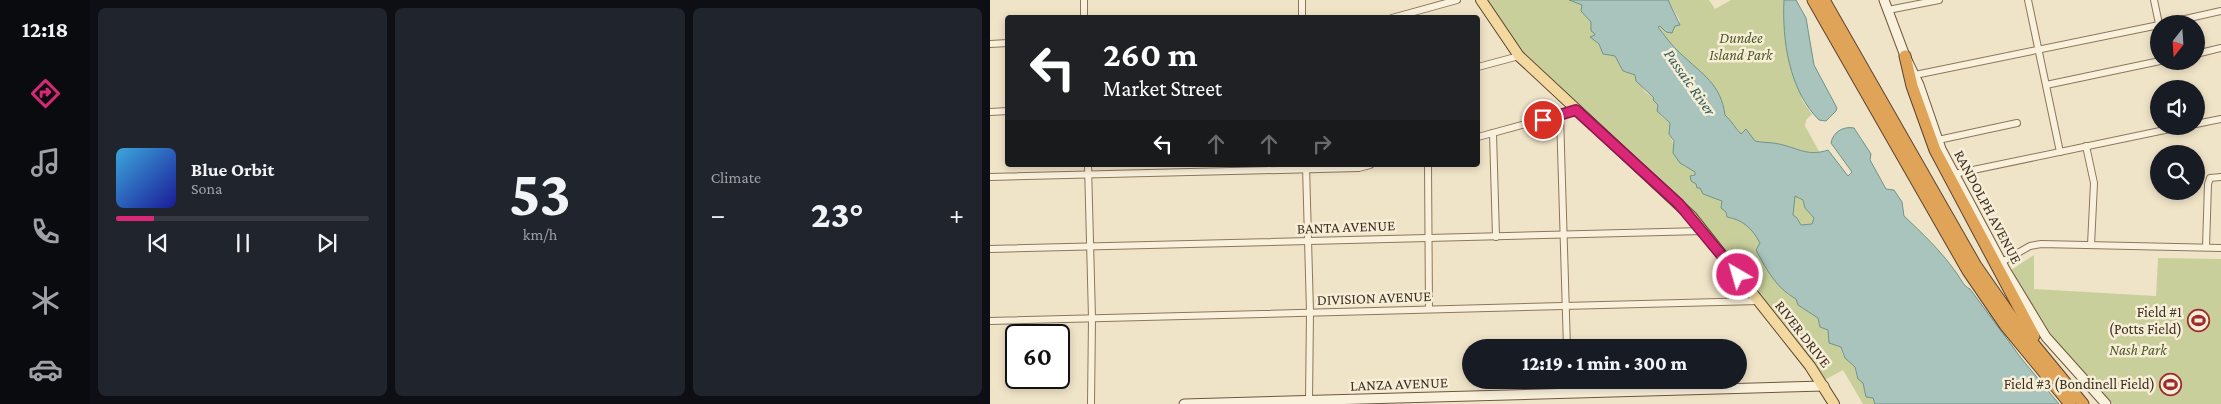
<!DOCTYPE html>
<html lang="en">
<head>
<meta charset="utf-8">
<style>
	:root { --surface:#171b24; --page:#20242c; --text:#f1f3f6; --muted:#9ea1a6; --line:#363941; --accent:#db2777 }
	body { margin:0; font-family:"Crimson Pro",serif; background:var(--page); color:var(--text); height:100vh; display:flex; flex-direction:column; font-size:19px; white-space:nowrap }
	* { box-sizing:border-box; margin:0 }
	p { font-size:16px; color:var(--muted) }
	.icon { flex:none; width:28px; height:28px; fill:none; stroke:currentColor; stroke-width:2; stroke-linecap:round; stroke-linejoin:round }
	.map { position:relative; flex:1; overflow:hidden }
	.drawer { display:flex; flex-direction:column; gap:8px; padding:8px; background:#0d0f14; width:900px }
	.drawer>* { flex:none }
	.banner { position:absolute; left:15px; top:15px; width:475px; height:152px; border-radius:5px; box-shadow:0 2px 8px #0003; background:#202124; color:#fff; overflow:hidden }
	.needle { width:32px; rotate:197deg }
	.buttons { position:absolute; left:1160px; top:15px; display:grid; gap:10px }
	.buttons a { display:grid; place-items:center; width:55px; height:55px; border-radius:50%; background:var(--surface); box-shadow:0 2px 8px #0003; font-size:25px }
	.speed { position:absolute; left:15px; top:324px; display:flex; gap:10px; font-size:25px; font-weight:700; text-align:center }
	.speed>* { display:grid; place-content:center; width:65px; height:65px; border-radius:50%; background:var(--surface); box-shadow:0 2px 8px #0003; line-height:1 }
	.speed .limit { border:2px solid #111; border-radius:8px; background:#fff; color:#111 }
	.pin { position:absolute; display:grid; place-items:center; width:42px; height:42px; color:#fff; margin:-21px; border:2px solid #fff; border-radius:50%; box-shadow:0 1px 5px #0007 }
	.me { position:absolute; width:55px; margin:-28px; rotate:322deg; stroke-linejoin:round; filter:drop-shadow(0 0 4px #0008) }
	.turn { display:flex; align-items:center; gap:18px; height:105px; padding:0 15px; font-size:22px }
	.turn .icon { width:65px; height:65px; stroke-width:2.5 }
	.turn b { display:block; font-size:35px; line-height:42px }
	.lanes { display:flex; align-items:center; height:48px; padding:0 15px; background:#0003; justify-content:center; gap:25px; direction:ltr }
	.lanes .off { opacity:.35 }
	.big { font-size:38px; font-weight:800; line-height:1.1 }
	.drawer .card { flex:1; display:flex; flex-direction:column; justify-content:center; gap:8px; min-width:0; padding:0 18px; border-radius:8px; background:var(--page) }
	.drawer .dial { align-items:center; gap:0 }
	.dial b { font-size:65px; line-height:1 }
	.song { display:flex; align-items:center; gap:15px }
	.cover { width:60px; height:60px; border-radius:8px; background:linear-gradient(135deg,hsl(200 70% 55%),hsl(240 70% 35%)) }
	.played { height:5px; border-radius:2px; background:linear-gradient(90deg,var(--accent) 15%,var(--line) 15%) }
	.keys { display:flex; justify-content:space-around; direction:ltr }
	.heat { display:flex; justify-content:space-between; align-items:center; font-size:28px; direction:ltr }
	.drawer .tiles { flex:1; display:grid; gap:8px; grid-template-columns:repeat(3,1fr) }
	.trip { position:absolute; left:472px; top:339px; width:285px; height:50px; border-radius:25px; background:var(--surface); box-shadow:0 2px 8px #0003; font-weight:800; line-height:50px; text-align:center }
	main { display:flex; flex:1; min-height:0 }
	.menu { display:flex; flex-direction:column; width:90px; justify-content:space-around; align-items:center; background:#090b0e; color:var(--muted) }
	.menu .icon { width:35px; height:35px }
	.menu .on { color:var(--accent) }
	.menu b { font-size:22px; color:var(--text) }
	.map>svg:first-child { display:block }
	.green { fill:#c9cf9b }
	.water { fill:#a9c4bc; stroke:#6f938a; fill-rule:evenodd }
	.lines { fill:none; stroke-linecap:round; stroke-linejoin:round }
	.street-casing { stroke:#8d765c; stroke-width:8 }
	.secondary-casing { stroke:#6f573f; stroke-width:11 }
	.primary-casing { stroke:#5b4430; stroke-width:12 }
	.highway-casing { stroke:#5b4430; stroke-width:13 }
	.street { stroke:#faf1dc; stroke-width:6 }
	.secondary { stroke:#faf1dc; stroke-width:9 }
	.primary { stroke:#f3d9a0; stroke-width:10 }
	.highway { stroke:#e0a458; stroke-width:11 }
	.route-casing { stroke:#8e194d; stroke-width:12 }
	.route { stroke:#db2777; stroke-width:9 }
	.labels { text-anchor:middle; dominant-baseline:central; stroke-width:5; stroke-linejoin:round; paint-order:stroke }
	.park-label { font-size:15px; font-style:italic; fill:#4d5a26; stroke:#f7eed8 }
	.street-label { font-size:15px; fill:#3d2e20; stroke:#f7eed8 }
	.poi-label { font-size:15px; fill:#3d2e20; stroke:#f7eed8; text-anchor:end }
	.water-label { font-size:16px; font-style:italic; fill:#2f5d5a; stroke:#f7eed8 }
</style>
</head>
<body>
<main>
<nav class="menu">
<b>12:18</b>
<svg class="icon on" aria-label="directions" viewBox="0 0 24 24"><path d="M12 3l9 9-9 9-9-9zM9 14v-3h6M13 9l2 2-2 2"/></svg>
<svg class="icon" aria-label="music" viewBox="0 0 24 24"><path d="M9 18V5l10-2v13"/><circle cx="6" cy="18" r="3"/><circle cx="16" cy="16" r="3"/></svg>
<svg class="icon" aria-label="phone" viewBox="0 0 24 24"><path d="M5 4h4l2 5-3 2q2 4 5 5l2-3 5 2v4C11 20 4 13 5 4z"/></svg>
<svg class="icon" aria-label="climate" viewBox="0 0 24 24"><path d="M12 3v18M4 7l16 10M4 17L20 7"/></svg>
<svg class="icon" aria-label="car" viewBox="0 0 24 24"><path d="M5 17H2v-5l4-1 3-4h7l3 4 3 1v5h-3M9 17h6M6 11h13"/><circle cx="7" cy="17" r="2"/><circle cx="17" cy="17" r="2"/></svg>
</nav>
<section class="drawer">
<div class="tiles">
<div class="card">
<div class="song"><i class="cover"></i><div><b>Blue Orbit</b><p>Sona</p></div></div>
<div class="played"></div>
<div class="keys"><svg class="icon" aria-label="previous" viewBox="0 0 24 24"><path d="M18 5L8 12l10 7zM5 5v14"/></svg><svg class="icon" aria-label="pause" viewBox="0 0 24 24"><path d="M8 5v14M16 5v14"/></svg><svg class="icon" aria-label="next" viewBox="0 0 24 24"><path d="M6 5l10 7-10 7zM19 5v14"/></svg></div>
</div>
<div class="card dial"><b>53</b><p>km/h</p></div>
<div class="card"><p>Climate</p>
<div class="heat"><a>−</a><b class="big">23°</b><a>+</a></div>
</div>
</div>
</section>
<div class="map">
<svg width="1231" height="404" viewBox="0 0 1231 404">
	<rect width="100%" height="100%" fill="#f0e4c8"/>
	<!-- green -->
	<g class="green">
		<path d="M491,0H579L592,5L591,11L601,22L605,35L601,37L609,44L613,54L625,56L633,71L645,75L655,92L664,98L663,100L668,105L671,116L680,123L679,134L694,166L705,172L702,181L710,187L713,194L732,201L737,217L754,222L766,235L798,295L806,299L808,305L828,318L829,324L838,330V339L841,343L851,347L853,355L865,367L866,374L873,383L876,397L883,398L885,404H873L853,370L831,382L713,231L529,56Z"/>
		<path d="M678,0H719L725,9L741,0H794L812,100L822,114L816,120L815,126L830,153H816L788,144L765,141L751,134L735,115C731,88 709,72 690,54C682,46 675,36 668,27L670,26L676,31L684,27L690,21Z"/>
		<path d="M804,195L813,200L815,208L824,218L822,224L811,225L807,218L802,216Z"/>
		<path d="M1044,255V289L1166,296L1168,258L1231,259V404H1123L1070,347L1043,313L1021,270Z"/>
	</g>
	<!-- water -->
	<g class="water">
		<path d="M579,0H678L690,25L685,26L682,33L676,32L670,26L668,27C675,36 682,46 691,54C712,74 731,84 735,115C741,120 745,128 751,134L756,129L765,141C773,143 781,142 789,144C808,148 818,157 838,150L858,176L862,172L841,143C843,132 853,126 864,128L881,154L880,160L896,189L904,190L912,202L914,216C932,233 951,251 965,271C970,277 973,286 980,289L1031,358L1069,404H885L883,398L876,397L873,383L868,379L865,367L855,358L851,347L839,343L838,330L830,327L828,318L808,305L806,299C787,289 776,269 766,250L770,243C762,228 753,220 737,217L736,212L731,208L732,201L713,194L710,188H707L706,184L701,181L700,176L705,175V172L690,163L683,153L684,141L679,134L680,123L667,111L668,105L663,100L664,98L646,81L645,75L633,71L625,56L613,54L609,44L600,37L605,35L604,33L601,31V22L591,11L592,5ZM805,196L813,200L815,208L824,218L822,224L811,225L807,218L803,215Z"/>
		<path d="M794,0H806L816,18L824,65L847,108L846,111L836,121L829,120C799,90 792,40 794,0Z"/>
	</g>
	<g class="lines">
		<defs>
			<g id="street">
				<path d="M94,0V18"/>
				<path d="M312,0V18"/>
				<path d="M1038,0L1070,152"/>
				<path d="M1164,0L1169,24"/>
				<path d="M898,10L949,0"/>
				<path d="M402,18L467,0"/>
				<path d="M1173,24L1231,11"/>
				<path d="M0,44L18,43"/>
				<path d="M1206,54L1231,48"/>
				<path d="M488,67L529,56"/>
				<path d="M925,75L1169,25"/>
				<path d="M1056,85L1170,61"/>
				<path d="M0,112L18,111"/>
				<path d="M570,115L577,348"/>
				<path d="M1206,124L1231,119"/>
				<path d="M503,133L506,237"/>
				<path d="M488,137L587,110"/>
				<path d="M948,140L1027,123"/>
				<path d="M1096,146L1104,183L1101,245"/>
				<path d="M98,165L102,318L101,404"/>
				<path d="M438,165L439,309"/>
				<path d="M316,166L320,312L319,401"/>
				<path d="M964,174L1194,126"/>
				<path d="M0,177L369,168L380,165"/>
				<path d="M1216,247L1218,184L1220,178L1231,177"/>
				<path d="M0,249L713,231"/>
				<path d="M1012,262L1040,246L1051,244L1231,248"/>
				<path d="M0,321L769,301"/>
				<path d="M578,380L579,393"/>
			</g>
			<g id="secondary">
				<path d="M894,0L915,56L929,85L951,149L1016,271L1056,337L1116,404"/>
				<path d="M194,404L834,386"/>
			</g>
			<path id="primary" d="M491,0L529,56L702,217L820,366L844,404"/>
			<g id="highway">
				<path d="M823,0L978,271L1015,325L1080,404"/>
				<path d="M834,0L986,266L1023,319L1093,404"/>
				<path d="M915,56L922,86L945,150L1044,336"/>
			</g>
		</defs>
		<!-- street casing -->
		<use href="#street" class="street-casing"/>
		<!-- secondary casing -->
		<use href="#secondary" class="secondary-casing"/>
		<!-- primary casing -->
		<use href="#primary" class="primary-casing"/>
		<!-- highway casing -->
		<use href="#highway" class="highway-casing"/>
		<!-- street -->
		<use href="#street" class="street"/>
		<!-- secondary -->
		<use href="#secondary" class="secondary"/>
		<!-- primary -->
		<use href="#primary" class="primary"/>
		<!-- highway -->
		<use href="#highway" class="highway"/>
	</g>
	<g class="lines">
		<defs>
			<path id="route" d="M553,120L586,110L689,204L748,275"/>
		</defs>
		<!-- route casing -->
		<use href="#route" class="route-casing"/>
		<!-- route -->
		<use href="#route" class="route"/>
	</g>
	<!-- icons -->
	<defs>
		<symbol id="stadium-ring" viewBox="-11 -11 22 22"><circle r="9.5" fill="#f7eed8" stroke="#9e2a2b" stroke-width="1.5"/><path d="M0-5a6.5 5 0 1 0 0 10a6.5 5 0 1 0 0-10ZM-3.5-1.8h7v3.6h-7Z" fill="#9e2a2b"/></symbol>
	</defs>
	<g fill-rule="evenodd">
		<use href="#stadium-ring" x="1196" y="308" width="25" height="25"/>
		<use href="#stadium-ring" x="1168" y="372" width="25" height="25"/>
	</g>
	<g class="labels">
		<!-- park labels -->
		<g class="park-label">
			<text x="751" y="38">Dundee<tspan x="751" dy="17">Island Park</tspan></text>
			<text x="1148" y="350">Nash Park</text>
		</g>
		<!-- street labels -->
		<g class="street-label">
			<text transform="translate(998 207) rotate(62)">RANDOLPH AVENUE</text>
			<text transform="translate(356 227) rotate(-2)">BANTA AVENUE</text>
			<text transform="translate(384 298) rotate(-2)">DIVISION AVENUE</text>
			<text transform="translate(813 334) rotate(52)">RIVER DRIVE</text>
			<text transform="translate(409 384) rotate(-2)">LANZA AVENUE</text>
		</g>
		<!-- poi labels -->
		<g class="poi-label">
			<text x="1192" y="312">Field #1<tspan x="1192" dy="17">(Potts Field)</tspan></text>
			<text x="1165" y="384">Field #3 (Bondinell Field)</text>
		</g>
		<!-- water labels -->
		<g class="water-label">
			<text transform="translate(700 82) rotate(55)">Passaic River</text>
		</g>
	</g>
</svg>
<div class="buttons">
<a><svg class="needle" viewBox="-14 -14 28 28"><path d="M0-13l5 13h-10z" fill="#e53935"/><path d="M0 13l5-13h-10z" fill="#9ea1a6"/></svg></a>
<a><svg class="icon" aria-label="sound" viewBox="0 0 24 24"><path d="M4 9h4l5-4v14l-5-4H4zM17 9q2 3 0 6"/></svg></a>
<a><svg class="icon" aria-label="search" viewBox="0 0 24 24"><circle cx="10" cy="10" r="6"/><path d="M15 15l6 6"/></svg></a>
</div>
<div class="speed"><div class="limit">60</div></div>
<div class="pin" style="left:553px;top:120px;background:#d93025"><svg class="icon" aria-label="arrive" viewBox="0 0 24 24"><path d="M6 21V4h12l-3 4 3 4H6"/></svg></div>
<svg class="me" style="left:748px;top:275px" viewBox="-20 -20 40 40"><circle r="17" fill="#db2777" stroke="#fff" stroke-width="3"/><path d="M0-11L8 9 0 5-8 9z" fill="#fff"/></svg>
<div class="trip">12:19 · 1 min · 300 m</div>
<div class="banner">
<div class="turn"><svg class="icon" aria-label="left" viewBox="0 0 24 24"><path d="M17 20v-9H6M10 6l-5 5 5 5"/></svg><div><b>260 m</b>Market Street</div></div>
<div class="lanes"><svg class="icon" aria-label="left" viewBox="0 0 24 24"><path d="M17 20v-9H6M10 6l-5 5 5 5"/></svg><svg class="icon off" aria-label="ahead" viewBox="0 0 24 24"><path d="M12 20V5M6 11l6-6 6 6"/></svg><svg class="icon off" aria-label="ahead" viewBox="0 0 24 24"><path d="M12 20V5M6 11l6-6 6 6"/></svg><svg class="icon off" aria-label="right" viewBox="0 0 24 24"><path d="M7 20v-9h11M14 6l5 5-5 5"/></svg></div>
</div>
</div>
</main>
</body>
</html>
